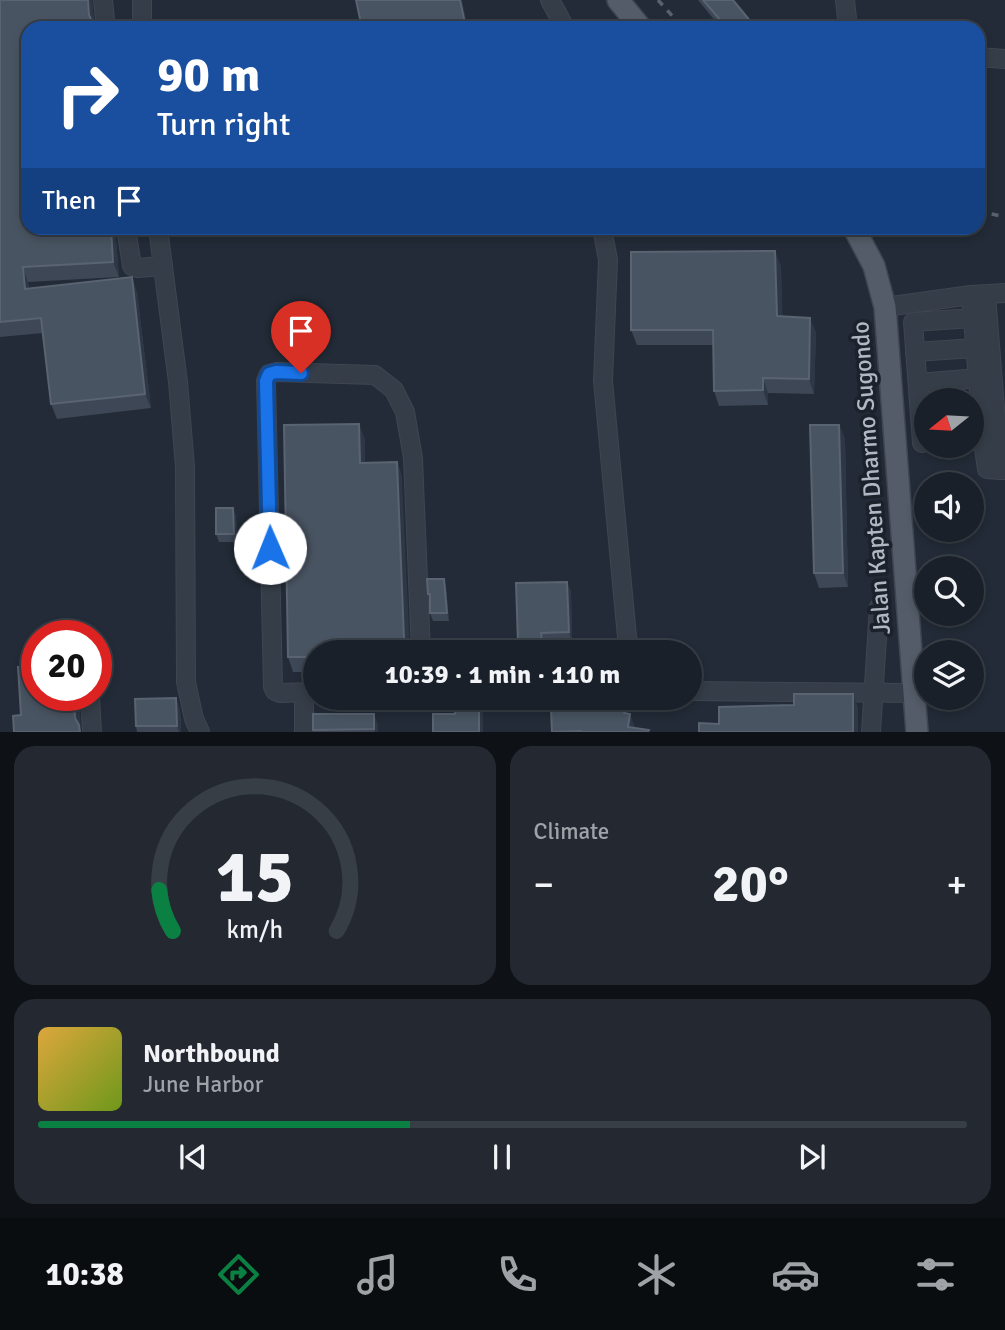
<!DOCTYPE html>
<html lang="en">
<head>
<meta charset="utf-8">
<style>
	:root { --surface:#1a2029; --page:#232831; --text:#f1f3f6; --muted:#9fa3a8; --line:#383e46; --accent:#0b8043 }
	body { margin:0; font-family:Signika,sans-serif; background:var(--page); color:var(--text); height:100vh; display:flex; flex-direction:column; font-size:26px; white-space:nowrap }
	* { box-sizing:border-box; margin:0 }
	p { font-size:23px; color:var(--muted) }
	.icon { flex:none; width:38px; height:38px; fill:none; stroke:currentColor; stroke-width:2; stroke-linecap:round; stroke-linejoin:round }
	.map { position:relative; height:732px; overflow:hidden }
	.panel { display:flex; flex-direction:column; gap:14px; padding:14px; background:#0e1217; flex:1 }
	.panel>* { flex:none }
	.banner { position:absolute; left:21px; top:21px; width:964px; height:214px; border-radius:21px; box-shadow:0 4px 10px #0003,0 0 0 2px var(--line); background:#1a4fa0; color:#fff; overflow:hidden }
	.needle { width:46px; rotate:252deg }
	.fabs { position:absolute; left:914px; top:388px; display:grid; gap:14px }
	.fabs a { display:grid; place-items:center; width:70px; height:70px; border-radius:50%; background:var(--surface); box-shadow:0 4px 10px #0003,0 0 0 2px var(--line); font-size:35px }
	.speed { position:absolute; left:21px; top:620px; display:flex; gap:14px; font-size:35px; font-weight:700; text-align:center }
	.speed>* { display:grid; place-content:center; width:91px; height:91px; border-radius:50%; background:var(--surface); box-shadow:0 4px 10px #0003,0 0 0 2px var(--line); line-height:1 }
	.speed .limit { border:10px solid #d22; background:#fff; color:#111 }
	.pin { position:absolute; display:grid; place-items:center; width:60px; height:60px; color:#fff; margin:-72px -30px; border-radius:50% 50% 50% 0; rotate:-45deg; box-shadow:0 0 7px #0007 }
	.pin .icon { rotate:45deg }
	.me { position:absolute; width:77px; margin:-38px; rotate:359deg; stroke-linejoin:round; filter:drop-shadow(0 0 5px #0008) }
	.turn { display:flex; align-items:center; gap:24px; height:147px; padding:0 21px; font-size:32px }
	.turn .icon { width:91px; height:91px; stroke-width:2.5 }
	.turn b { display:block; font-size:49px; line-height:60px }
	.then { display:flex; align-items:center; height:66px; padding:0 21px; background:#0003; gap:14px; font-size:26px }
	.big { font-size:52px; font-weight:700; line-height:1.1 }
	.panel .card { flex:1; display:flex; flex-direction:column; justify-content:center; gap:10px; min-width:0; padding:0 24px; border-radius:21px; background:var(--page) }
	.panel .dial { align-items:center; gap:0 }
	.dial svg { height:182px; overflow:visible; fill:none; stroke:var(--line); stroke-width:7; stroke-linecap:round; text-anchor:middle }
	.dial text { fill:var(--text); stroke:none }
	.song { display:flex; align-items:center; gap:21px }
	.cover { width:84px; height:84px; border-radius:10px; background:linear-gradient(135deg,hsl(40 70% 55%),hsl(80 70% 35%)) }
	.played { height:7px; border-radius:4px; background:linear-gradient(90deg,var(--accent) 40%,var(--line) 40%) }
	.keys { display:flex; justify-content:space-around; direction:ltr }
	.heat { display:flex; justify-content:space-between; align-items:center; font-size:38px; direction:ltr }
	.panel .tiles { flex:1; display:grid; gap:14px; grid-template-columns:1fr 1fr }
	.card:last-child { grid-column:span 2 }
	.trip { position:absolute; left:303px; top:640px; width:399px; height:70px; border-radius:35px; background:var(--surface); box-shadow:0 4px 10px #0003,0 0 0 2px var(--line); font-weight:700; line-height:70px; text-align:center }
	.menu { display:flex; height:112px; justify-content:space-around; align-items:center; background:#0a0d10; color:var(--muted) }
	.menu .icon { width:49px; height:49px }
	.menu .selected { color:var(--accent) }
	.menu b { font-size:32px; color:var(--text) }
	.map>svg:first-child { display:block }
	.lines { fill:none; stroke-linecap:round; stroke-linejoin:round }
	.minor-casing { stroke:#3f4651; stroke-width:20 }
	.major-casing { stroke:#3f4651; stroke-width:24 }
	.minor { stroke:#353d48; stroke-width:18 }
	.major { stroke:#535c68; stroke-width:21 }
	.rail { stroke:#57616f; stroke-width:3.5; stroke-dasharray:7 7; stroke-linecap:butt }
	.wall { fill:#3d4756 }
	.shaded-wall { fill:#2d3745 }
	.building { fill:#495462; stroke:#596371; stroke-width:2 }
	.route-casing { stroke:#114b97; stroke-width:18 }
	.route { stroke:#1a73e8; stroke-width:12 }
	.labels { text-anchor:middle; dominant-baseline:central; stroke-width:7; stroke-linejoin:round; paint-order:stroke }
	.street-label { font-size:24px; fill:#b0b8c4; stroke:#1b222c }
</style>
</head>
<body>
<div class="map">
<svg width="1005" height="732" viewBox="0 0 1005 732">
	<rect width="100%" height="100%" fill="#222b37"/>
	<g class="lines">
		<defs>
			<g id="minor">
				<path d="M103,0L106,28"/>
				<path d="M550,0L565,28"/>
				<path d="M845,0L848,28"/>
				<path d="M142,28V0"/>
				<path d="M978,57L1005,59"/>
				<path d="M126,228L132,266L138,268L163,266"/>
				<path d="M158,228L178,382L185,467L186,682L194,719L200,732"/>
				<path d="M602,228L608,260L603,381L627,637L631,653"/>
				<path d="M971,295L983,441H971"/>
				<path d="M986,295L1000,470H1005"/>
				<path d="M885,307L971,295L1005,293"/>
				<path d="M915,352L975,348"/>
				<path d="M918,383L978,378"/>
				<path d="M983,441L987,469L1000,470"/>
				<path d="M926,442L922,443L913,322L973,318"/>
				<path d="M690,691L912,693"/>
				<path d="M315,692L280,693L275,691L273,687L266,381L269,374L276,372L375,375L394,390L405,412L413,458L421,653"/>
				<path d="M304,693V732"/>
				<path d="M90,695L92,732"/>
				<path d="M871,732L879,607"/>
			</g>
			<g id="major">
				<path d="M618,0L641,28"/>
				<path d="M854,228L874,266L885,307L917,732"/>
			</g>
		</defs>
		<!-- minor casing -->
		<use href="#minor" class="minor-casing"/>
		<!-- major casing -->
		<use href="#major" class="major-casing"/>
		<!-- minor -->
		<use href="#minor" class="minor"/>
		<!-- major -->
		<use href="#major" class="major"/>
		<!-- rail -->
		<g class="rail">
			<path d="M658,0L683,28"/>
			<path d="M978,211L1005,217"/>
		</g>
	</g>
	<!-- wall -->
	<g class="wall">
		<path d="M0,0H92L94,21L28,28V228H115L119,277L28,282L29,289L137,292L151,408L57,419L51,404L43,333L0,337Z"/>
		<path d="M698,0H733L756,28H721Z"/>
		<path d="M781,266L782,317L816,332L814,394L768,393V405L719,406L714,391L713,345H637L631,330Z"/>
		<path d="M839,425L845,439L848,587L819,588L814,573Z"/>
		<path d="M365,439V463L397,462L402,477L315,653V672H293L288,657Z"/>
		<path d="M236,515L237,542H219L216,534Z"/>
		<path d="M444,579L446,587L449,621H433L430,613V602L428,594Z"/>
		<path d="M571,591L572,641L545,642V650L521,652L518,643Z"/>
		<path d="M180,710L181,732H137L136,726Z"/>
		<path d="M378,725V732H314L313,730Z"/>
	</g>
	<!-- shaded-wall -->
	<g class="shaded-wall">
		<path d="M88,0H92L95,28L89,15Z"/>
		<path d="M460,0H462L468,28H466Z"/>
		<path d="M111,228H115L119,277L113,262Z"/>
		<path d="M775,251L781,266L783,331L777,316Z"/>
		<path d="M23,267L28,282L31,304L25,289Z"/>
		<path d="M132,277L137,292L151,408L145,394Z"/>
		<path d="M810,318L816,332L814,394L809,379Z"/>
		<path d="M763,378L768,393V405L763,390Z"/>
		<path d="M359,424L365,439V477L360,463Z"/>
		<path d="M839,425L845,439L848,587L843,573Z"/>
		<path d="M397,462L402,477L410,653H407L404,639Z"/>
		<path d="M233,508L236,515L237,542L234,534Z"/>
		<path d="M444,579L446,587L449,621L447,613Z"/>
		<path d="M567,582L571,591L572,641L569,632Z"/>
		<path d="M541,633L545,642V650L542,640Z"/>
		<path d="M449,641L451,648V653H449Z"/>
		<path d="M853,694L858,707V732H853Z"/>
		<path d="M74,695H79L81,732H80L75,718Z"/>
		<path d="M176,698L180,710L181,732H179L177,726Z"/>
		<rect x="479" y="698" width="4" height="34"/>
		<path d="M623,698H626L627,702L628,726L624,713Z"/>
		<path d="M374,714L378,725V732H375L374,729Z"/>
		<path d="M630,714L635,727L634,732L628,727Z"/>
	</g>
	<!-- building -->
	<g class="building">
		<path d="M0,0H88L89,15L92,21L100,24V28H28V228H111L113,262L23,267L25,289L132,277L145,394L51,404L41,318L0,322Z"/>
		<path d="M356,0H460L466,28H362Z"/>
		<path d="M703,0H733L756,28H727Z"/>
		<path d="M775,251L777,316L810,318L809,379L763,378V390L714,391L713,330H631V252Z"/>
		<path d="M359,424L360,463L397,462L404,639L407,653H315V657H288L284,425Z"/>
		<path d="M810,425H839L843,573H814Z"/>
		<path d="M216,508H233L234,534H216Z"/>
		<path d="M427,579H444L447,613H430V594H428Z"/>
		<path d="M567,582L569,632L541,633L542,640L518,643L516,583Z"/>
		<rect x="431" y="641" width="18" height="12"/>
		<path d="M37,666V695H74L75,718L79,725L80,732H14L13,716L21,715L18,667Z"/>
		<path d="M794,694H853V732H699V723L719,724V707L794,705Z"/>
		<path d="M176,698L177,726H136L135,699Z"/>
		<path d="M455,698H479V732H433V714H455Z"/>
		<path d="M579,698H623L624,713L630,714L628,727L649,730L648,732H579L580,731L552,732L551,709L579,708Z"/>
		<path d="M313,714H374V729L313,730Z"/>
	</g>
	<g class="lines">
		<defs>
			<path id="route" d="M270,548L266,381L269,374L276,372L301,373"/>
		</defs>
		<!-- route casing -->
		<use href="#route" class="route-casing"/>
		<!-- route -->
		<use href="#route" class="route"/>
	</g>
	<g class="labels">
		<!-- street labels -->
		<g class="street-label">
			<text transform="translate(871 478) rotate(-94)">Jalan Kapten Dharmo Sugondo</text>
		</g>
	</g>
</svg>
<div class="fabs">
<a><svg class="needle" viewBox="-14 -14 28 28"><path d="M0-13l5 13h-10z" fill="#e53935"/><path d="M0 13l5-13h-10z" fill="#9fa3a8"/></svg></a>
<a><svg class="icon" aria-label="sound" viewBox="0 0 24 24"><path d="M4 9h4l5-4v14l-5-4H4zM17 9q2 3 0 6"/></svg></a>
<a><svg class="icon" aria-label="search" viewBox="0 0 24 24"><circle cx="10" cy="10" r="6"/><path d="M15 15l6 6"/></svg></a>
<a><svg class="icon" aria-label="layers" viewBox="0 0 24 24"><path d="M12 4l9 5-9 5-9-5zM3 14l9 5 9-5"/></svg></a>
</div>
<div class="speed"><div class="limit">20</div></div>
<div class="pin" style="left:301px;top:373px;background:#d93025"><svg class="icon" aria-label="arrive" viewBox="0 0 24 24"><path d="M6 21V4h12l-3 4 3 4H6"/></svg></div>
<svg class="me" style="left:270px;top:548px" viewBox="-20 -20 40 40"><circle r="19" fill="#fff"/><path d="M0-13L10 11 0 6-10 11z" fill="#1a73e8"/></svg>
<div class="trip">10:39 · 1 min · 110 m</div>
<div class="banner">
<div class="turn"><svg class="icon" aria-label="right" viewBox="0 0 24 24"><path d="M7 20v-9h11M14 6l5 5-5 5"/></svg><div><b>90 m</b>Turn right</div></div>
<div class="then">Then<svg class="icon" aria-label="arrive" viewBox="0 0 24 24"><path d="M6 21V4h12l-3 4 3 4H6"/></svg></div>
</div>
</div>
<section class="panel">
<div class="tiles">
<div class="card dial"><svg viewBox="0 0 100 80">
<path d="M14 69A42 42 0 1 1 86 69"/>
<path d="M14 69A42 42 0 0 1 8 51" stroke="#0b8043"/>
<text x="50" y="56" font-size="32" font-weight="700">15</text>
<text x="50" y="72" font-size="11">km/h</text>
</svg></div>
<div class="card"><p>Climate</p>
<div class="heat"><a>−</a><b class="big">20°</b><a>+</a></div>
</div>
<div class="card">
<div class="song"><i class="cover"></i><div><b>Northbound</b><p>June Harbor</p></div></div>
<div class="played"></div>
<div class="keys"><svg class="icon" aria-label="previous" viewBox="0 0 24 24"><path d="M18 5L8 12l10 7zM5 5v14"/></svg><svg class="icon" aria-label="pause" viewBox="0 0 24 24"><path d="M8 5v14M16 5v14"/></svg><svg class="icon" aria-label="next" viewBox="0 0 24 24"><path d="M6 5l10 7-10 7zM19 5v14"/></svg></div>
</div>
</div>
</section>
<nav class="menu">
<b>10:38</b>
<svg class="icon selected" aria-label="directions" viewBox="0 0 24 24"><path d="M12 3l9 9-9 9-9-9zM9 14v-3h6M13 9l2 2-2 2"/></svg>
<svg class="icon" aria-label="music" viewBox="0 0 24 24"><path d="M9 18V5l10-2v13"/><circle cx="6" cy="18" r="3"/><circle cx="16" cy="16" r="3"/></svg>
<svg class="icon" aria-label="phone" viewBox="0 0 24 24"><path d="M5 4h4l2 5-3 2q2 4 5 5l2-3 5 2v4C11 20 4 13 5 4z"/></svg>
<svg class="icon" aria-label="climate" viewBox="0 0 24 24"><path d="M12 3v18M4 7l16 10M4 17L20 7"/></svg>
<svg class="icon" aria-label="car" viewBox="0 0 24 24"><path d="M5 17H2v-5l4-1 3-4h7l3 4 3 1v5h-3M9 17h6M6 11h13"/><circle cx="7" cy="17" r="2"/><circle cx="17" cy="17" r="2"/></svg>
<svg class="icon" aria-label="filters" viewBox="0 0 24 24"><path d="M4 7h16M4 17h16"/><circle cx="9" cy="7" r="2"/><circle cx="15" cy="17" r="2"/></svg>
</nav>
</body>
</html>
